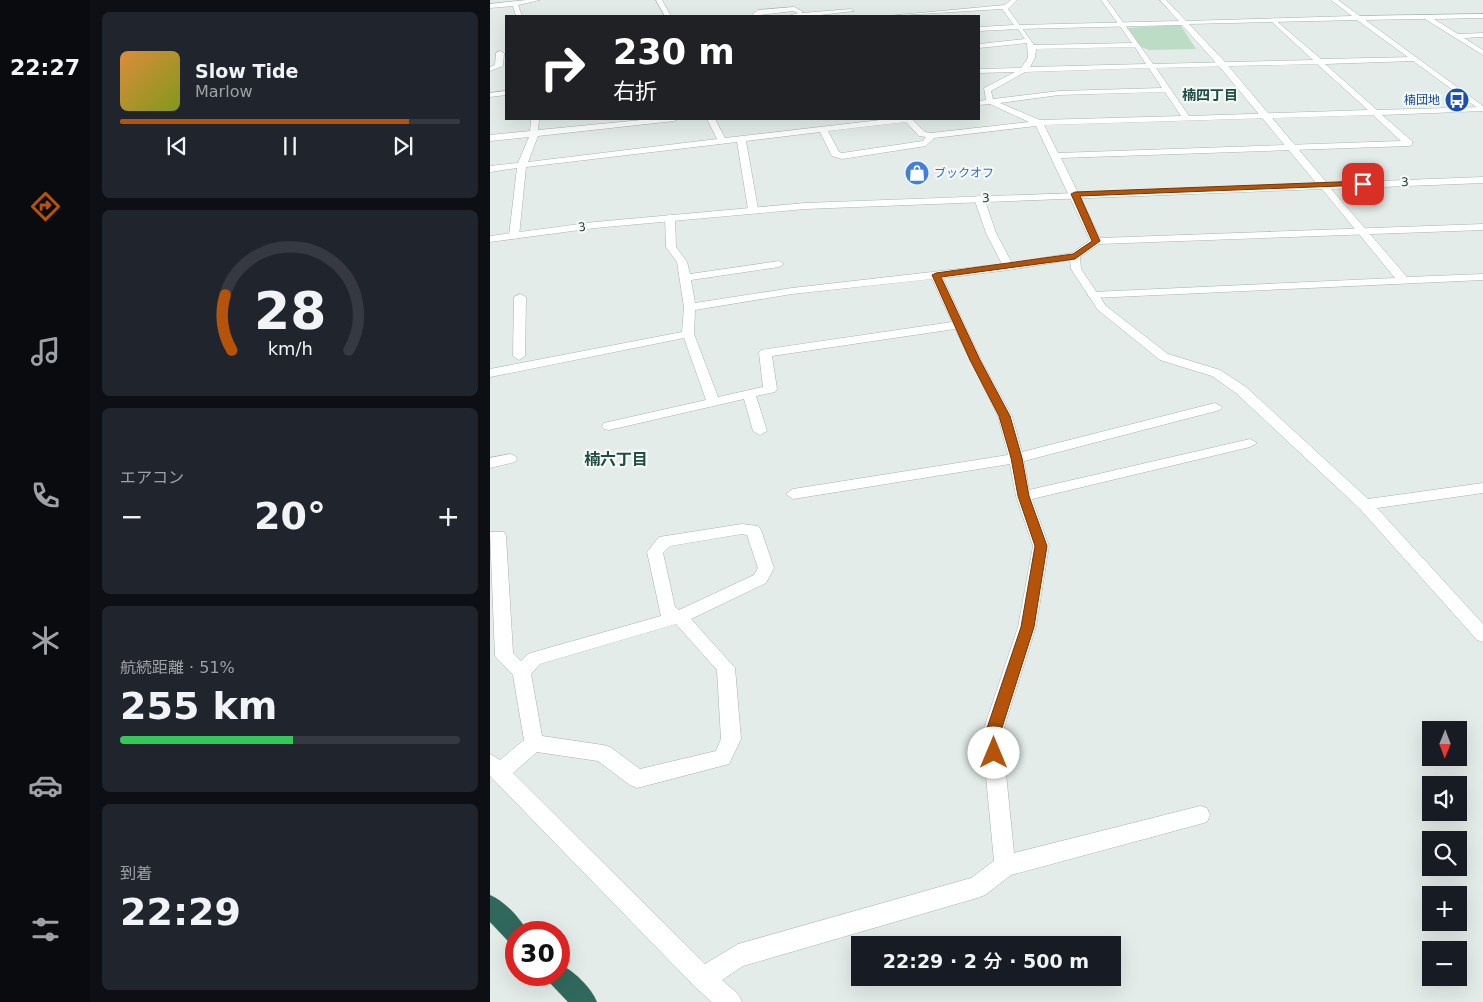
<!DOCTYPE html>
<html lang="ja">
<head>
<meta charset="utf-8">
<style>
	:root { --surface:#171b24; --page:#20242c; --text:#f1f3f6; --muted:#9ea1a6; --line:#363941; --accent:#b45309 }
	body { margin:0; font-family:"DejaVu Sans","Noto Sans JP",sans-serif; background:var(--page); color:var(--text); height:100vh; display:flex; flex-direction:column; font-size:19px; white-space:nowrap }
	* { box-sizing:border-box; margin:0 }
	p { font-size:16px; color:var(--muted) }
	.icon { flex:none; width:28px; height:28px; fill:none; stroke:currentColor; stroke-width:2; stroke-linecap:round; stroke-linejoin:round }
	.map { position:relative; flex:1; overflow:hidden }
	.details { display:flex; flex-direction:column; gap:12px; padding:12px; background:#0d0f14; width:400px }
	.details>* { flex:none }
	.top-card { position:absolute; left:15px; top:15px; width:475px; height:105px; border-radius:0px; box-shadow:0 5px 20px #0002; background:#202124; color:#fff; overflow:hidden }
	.needle { width:32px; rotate:181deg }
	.fabs { position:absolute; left:932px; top:721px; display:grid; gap:10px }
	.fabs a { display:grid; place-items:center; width:45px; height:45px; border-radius:0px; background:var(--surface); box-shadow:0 5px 20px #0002; font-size:25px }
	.speed { position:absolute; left:15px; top:921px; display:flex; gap:10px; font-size:25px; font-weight:700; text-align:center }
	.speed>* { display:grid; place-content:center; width:65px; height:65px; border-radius:50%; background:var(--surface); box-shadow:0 5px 20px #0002; line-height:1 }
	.speed .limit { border:8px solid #d22; background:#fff; color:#111 }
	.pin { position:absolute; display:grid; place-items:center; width:42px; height:42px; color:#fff; margin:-21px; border-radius:10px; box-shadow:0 2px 8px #0006 }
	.me { position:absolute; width:55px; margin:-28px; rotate:0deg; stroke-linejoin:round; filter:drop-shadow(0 0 4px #0008) }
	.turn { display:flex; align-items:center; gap:18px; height:105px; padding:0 25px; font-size:22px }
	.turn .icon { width:65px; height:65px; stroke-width:2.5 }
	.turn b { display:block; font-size:35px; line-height:42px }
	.big { font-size:38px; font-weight:600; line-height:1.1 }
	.details .card { flex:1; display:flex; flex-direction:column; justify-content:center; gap:8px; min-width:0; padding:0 18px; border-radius:8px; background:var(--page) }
	.details .dial { align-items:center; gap:0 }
	.dial svg { height:130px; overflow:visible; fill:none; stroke:var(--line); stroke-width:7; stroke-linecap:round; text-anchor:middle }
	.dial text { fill:var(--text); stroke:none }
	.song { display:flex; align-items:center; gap:15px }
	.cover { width:60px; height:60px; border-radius:8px; background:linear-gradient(135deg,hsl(30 70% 55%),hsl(70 70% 35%)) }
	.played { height:5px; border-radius:2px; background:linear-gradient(90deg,var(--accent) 85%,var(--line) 85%) }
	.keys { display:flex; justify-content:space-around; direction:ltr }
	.heat { display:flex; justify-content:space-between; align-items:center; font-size:28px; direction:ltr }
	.charge { height:8px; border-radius:4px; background:linear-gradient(90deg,#34c759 51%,var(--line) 0) }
	.trip { position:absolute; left:361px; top:936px; width:270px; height:50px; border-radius:0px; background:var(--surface); box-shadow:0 5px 20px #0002; font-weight:600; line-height:50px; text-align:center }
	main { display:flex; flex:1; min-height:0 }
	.dock { display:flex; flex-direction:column; width:90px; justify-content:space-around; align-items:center; background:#090b0e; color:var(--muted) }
	.dock .icon { width:35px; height:35px }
	.dock .selected { color:var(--accent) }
	.dock b { font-size:22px; color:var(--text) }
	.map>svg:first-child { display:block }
	.green { fill:#bddcc6 }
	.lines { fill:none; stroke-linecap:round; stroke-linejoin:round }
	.street-casing { stroke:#a6b4af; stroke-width:1 }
	.secondary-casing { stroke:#a2b7b0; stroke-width:1 }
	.highway-casing { stroke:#c2c9c7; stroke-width:1 }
	.street { fill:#fff; fill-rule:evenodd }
	.secondary { fill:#fff; fill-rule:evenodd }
	.highway { fill:#31685d; fill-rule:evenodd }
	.route { fill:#b45309; stroke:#753606 }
	.labels { text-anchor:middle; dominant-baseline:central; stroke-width:4.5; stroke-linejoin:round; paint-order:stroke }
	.far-transit-label { font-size:12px; fill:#164399; stroke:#f4f9f6; text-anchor:end }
	.far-shop-label { font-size:12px; fill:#366cbe; stroke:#f4f9f6; text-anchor:start }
	.far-street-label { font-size:12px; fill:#243d36; stroke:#f4f9f6 }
	.far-neighbourhood-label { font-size:14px; font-weight:bold; fill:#204e44; stroke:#f4f9f6 }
	.neighbourhood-label { font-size:16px; font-weight:bold; fill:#204e44; stroke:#f4f9f6 }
</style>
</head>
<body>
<main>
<nav class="dock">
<b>22:27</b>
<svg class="icon selected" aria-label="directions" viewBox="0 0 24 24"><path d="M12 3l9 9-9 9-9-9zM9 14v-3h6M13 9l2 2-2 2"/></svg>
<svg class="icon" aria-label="music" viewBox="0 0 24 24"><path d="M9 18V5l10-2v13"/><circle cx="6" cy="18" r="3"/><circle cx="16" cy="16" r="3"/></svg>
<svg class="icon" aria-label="phone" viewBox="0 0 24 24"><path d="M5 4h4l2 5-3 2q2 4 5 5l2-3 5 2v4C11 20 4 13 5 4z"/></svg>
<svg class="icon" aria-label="climate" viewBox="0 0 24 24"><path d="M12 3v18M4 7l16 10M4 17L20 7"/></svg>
<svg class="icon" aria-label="car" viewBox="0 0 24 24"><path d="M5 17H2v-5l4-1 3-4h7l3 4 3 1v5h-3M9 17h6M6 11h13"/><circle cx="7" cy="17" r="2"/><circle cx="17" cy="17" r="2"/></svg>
<svg class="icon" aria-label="filters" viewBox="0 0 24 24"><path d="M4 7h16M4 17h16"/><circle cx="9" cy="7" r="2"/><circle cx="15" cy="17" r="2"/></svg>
</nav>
<section class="details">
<div class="card">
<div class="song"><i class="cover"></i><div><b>Slow Tide</b><p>Marlow</p></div></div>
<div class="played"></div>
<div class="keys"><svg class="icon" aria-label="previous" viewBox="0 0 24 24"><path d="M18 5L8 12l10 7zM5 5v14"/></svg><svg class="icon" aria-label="pause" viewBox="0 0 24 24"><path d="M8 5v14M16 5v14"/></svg><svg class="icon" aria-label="next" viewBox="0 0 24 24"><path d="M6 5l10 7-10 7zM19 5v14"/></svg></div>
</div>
<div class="card dial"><svg viewBox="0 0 100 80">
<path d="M14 69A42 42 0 1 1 86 69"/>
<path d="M14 69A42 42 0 0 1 10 35" stroke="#b45309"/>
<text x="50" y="56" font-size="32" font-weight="700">28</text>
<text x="50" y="72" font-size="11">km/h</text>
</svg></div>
<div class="card"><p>エアコン</p>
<div class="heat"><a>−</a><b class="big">20°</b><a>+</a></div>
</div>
<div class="card"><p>航続距離 · 51%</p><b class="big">255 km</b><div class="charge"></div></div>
<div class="card"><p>到着</p><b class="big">22:29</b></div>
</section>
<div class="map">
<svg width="993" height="1002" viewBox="0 0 993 1002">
	<rect width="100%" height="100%" fill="#e3ece8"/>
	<!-- green -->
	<path class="green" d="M684,25L691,26L706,49L659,50L651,47L638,28Z"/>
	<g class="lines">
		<defs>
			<g id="street">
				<path d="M37,0H50L28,5L32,16H26L23,6L0,8V4Z"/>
				<path d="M166,0H172L181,16H175Z"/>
				<path d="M521,0H527L518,9L544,45L642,43L611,0H617L663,64L823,60L781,21L783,18L831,59L926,57L923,61L835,64L887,110L993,107V111L892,115L922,141V145L919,146L571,158L610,238L993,224V230L609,244L590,257L591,269L616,306L678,354L730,370L756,387L878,499L993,483V493L887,508L993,624V642L987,640L870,509L746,393L722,376L670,360L608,310L581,269L580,260L519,270L453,278L491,360L522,416L532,452L725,403L732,407L730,410L534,461L539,490L760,439L767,443L760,447L542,499L559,546L546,627L512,734L524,853L710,806L717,808L720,815L717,822L710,824L521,875L495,895L487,898L253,966L232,980L248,994L252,1002H222L205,987L0,776V754L10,760L34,740L23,675L5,656L0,532H14L16,536L23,653L31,661L38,654L44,652L171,616L157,552L169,537L252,524L268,526L271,530L284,568L276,583L201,619L245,668L251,739L239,764L147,788L140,785L108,761L47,752L23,773L215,964L248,944L481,878L504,861L492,734L528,627L543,546L526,496L520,464L303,499L296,494L303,489L518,455L508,416L465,329L282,356L287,389L285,392L266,396L277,431L270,435L263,431L254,399L119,430L114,429L112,426L114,423L216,400L194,338L0,377V369L192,332L194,307L187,262L176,247L175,217L180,214L185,217L186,247L197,262L200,274L289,261L294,264L289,267L201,280L205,303L302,288L512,264L496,233L484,198L489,195L494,198L506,233L522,263L582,253L600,240L546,126L444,138L436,146L352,159L342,156L330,132L256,141L268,209L263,212L258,209L247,142L36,167L29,236L24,239L19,236L27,168L0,172V166L28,163L39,137L0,141V135L40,131L41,119H49L48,130L162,119H188L184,121L48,136L38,162L227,139L217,119H225L235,138L399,119H422L435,132L441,133L539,122L500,104L489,105V101L496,100L494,88L525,72L489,73V69L531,68L538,58L537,43L489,48V44L535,39L528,29L489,31V27L524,25L512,9L397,16L515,5ZM645,47L656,64L540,67L545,58L546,49ZM827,64L878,110L699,116L666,68ZM659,68L672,88L569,91L503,99L501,91L535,72ZM675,92L691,116L550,120L510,103L569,95ZM883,115L911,141L568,153L554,125ZM416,122L429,136L436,137L433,141L352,153L349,152L338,131ZM442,279L462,322L271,350L269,353L273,387L228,397L204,334L205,310L302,294ZM252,534L257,535L268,568L264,575L189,610L185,607L173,553L180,546ZM186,624L227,670L231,739L226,751L150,769L120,747L113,745L52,736L41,674L50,664Z"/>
				<path d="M304,7L312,11V13L361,9L364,11L321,16H298L308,13L303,11L261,16L268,10Z"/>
				<path d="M993,14V18L944,19L968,34L993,33V37L974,38L993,50V55L935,19L868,20L865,18L868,16Z"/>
				<path d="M10,51L14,53L13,66L0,71V67L5,65L6,53Z"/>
				<path d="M16,91V95L0,97V93Z"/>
				<path d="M30,294L36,297L35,356L29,360L23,356L24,297Z"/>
				<path d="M20,454L25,456L27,459L25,462L0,468V458Z"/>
			</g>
			<path id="secondary" d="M670,0H676L696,21L862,16L841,0H848L993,106V112L867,20L699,24L735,62L837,183L993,177V183L841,189L917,277L993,274V280L603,298L597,295L603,292L905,278L832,189L315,209L105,228L0,242V236L105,222L315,203L827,184L729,66L692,25L529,29L526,27L529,25L689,21Z"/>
			<g id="highway">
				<path d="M0,895C14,901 31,918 37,932H26V944L18,941L0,922Z"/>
				<path d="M69,964C83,970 101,987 107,1002H78L60,983L56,975H69Z"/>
			</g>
		</defs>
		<!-- street casing -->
		<use href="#street" class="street-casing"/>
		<!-- secondary casing -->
		<use href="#secondary" class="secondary-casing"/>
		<!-- highway casing -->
		<use href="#highway" class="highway-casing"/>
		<!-- street -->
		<use href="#street" class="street"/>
		<!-- secondary -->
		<use href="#secondary" class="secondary"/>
		<!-- highway -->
		<use href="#highway" class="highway"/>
	</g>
	<!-- route -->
	<path class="route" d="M873,181L876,185L590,196L610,241L585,259L451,277L490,360L520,416L532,458L539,496L557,546L544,627L510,734L512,753L509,757L504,759L499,757L495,734L531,627L545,546L528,496L521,458L509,416L480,360L442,275L446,273L583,254L602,241L581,194L585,192Z"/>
	<!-- icons -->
	<defs>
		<symbol id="bus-disc" viewBox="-11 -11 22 22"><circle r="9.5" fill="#1a4fb4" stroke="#f4f9f6"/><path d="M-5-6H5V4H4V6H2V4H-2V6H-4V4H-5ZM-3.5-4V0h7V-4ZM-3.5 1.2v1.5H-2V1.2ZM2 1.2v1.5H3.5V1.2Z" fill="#fff"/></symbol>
		<symbol id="shop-disc" viewBox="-11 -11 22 22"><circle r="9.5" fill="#3f7fe0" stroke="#f4f9f6"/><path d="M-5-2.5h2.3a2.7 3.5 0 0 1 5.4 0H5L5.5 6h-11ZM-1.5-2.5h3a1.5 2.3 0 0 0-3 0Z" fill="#fff"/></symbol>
	</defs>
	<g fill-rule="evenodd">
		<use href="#bus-disc" x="953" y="86" width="28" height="28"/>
		<use href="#shop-disc" x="413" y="159" width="28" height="28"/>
	</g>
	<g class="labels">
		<!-- far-transit labels -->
		<g class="far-transit-label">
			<text x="950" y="100">楠団地</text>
		</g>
		<!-- far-shop labels -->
		<g class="far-shop-label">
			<text x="444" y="173">ブックオフ</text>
		</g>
		<!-- far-street labels -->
		<g class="far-street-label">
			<text transform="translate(915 182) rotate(-2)">3</text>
			<text transform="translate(496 198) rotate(-2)">3</text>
			<text transform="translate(92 227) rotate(-8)">3</text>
		</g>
		<!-- far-neighbourhood labels -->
		<g class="far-neighbourhood-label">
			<text x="720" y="95">楠四丁目</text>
		</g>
		<!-- neighbourhood labels -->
		<g class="neighbourhood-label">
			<text x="126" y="459">楠六丁目</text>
		</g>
	</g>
</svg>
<div class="fabs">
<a><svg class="needle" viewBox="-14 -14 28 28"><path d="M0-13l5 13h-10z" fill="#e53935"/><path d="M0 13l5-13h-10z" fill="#9ea1a6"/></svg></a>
<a><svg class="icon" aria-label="sound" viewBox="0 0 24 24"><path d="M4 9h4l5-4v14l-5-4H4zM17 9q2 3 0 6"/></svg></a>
<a><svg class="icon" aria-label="search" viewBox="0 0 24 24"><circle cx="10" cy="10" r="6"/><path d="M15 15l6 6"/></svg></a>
<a>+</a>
<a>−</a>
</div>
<div class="speed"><div class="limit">30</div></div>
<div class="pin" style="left:873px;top:184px;background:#d93025"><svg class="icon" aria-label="arrive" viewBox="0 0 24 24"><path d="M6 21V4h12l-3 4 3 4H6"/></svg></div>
<svg class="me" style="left:504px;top:753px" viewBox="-20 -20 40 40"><circle r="19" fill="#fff"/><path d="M0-13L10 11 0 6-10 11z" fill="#b45309"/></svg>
<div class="trip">22:29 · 2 分 · 500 m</div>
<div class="top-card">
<div class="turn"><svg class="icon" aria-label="right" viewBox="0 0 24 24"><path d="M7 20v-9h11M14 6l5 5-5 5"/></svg><div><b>230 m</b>右折</div></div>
</div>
</div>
</main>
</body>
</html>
